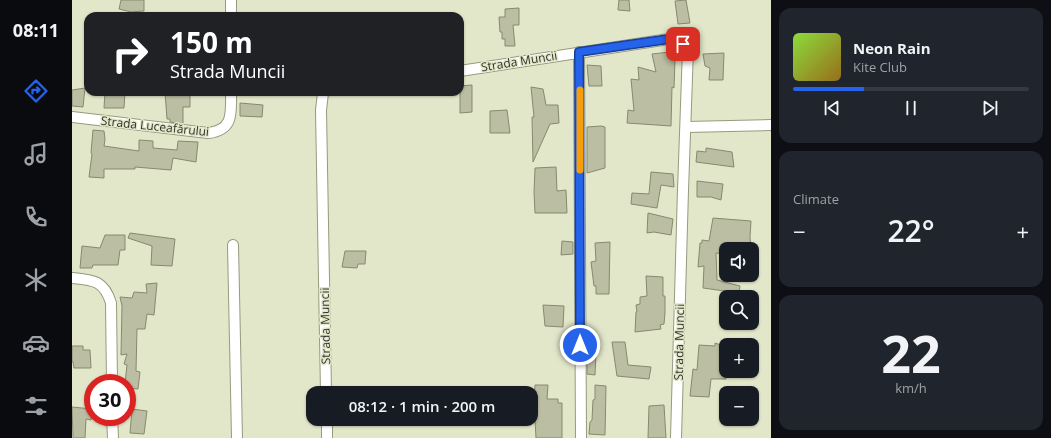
<!DOCTYPE html>
<html lang="en">
<head>
<meta charset="utf-8">
<style>
	:root { --surface:#171b24; --page:#20242c; --text:#f1f3f6; --muted:#9ea1a6; --line:#363941; --accent:#2563eb }
	body { margin:0; font-family:"Open Sans",sans-serif; background:var(--page); color:var(--text); height:100vh; display:flex; flex-direction:column; font-size:15px; white-space:nowrap }
	* { box-sizing:border-box; margin:0 }
	p { font-size:13px; color:var(--muted) }
	.icon { flex:none; width:22px; height:22px; fill:none; stroke:currentColor; stroke-width:2; stroke-linecap:round; stroke-linejoin:round }
	.map { position:relative; flex:1; overflow:hidden }
	.details { display:flex; flex-direction:column; gap:8px; padding:8px; background:#0d0f14; width:280px }
	.details>* { flex:none }
	.top-card { position:absolute; left:12px; top:12px; width:380px; height:84px; border-radius:12px; box-shadow:0 1px 3px #0004; background:#202124; color:#fff; overflow:hidden }
	.tools { position:absolute; left:647px; top:242px; display:grid; gap:8px }
	.tools a { display:grid; place-items:center; width:40px; height:40px; border-radius:8px; background:var(--surface); box-shadow:0 1px 3px #0004; font-size:20px }
	.speed { position:absolute; left:12px; top:374px; display:flex; gap:8px; font-size:20px; font-weight:700; text-align:center }
	.speed>* { display:grid; place-content:center; width:52px; height:52px; border-radius:50%; background:var(--surface); box-shadow:0 1px 3px #0004; line-height:1 }
	.speed .limit { border:6px solid #d22; background:#fff; color:#111 }
	.pin { position:absolute; display:grid; place-items:center; width:34px; height:34px; color:#fff; margin:-17px; border-radius:8px; box-shadow:0 2px 6px #0006 }
	.me { position:absolute; width:44px; margin:-22px; rotate:0deg; stroke-linejoin:round; filter:drop-shadow(0 0 3px #0008) }
	.turn { display:flex; align-items:center; gap:14px; height:84px; padding:0 20px; font-size:18px }
	.turn .icon { width:52px; height:52px; stroke-width:2.5 }
	.turn b { display:block; font-size:28px; line-height:34px }
	.big { font-size:30px; font-weight:600; line-height:1.1 }
	.details .widget { flex:1; display:flex; flex-direction:column; justify-content:center; gap:6px; min-width:0; padding:0 14px; border-radius:12px; background:var(--page) }
	.details .dial { align-items:center; gap:0 }
	.dial b { font-size:52px; line-height:1 }
	.song { display:flex; align-items:center; gap:12px }
	.cover { width:48px; height:48px; border-radius:6px; background:linear-gradient(135deg,hsl(90 70% 55%),hsl(40 70% 35%)) }
	.played { height:4px; border-radius:2px; background:linear-gradient(90deg,var(--accent) 30%,var(--line) 30%) }
	.keys { display:flex; justify-content:space-around; direction:ltr }
	.heat { display:flex; justify-content:space-between; align-items:center; font-size:22px; direction:ltr }
	.trip { position:absolute; left:234px; top:386px; width:232px; height:40px; border-radius:12px; background:var(--surface); box-shadow:0 1px 3px #0004; font-weight:600; line-height:40px; text-align:center }
	main { display:flex; flex:1; min-height:0 }
	.tab-bar { display:flex; flex-direction:column; width:72px; justify-content:space-around; align-items:center; background:#090b0e; color:var(--muted) }
	.tab-bar .icon { width:28px; height:28px }
	.tab-bar .current { color:var(--accent) }
	.tab-bar b { font-size:18px; color:var(--text) }
	.map>svg:first-child { display:block }
	.building { fill:#bbbea2; stroke:#85896e }
	.lines { fill:none; stroke-linecap:round; stroke-linejoin:round }
	.street-casing { stroke:#969a7e; stroke-width:12 }
	.street { stroke:#fff; stroke-width:10 }
	.route-casing { stroke:#184099; stroke-width:10 }
	.route { stroke:#2563eb; stroke-width:7 }
	.slow { stroke:#f59e0b; stroke-width:7 }
	.labels { text-anchor:middle; dominant-baseline:central; stroke-width:3; stroke-linejoin:round; paint-order:stroke }
	.street-label { font-size:12px; fill:#313227; stroke:#e3e7ca }
</style>
</head>
<body>
<main>
<nav class="tab-bar">
<b>08:11</b>
<svg class="icon current" aria-label="directions" viewBox="0 0 24 24"><path d="M12 3l9 9-9 9-9-9zM9 14v-3h6M13 9l2 2-2 2"/></svg>
<svg class="icon" aria-label="music" viewBox="0 0 24 24"><path d="M9 18V5l10-2v13"/><circle cx="6" cy="18" r="3"/><circle cx="16" cy="16" r="3"/></svg>
<svg class="icon" aria-label="phone" viewBox="0 0 24 24"><path d="M5 4h4l2 5-3 2q2 4 5 5l2-3 5 2v4C11 20 4 13 5 4z"/></svg>
<svg class="icon" aria-label="climate" viewBox="0 0 24 24"><path d="M12 3v18M4 7l16 10M4 17L20 7"/></svg>
<svg class="icon" aria-label="car" viewBox="0 0 24 24"><path d="M5 17H2v-5l4-1 3-4h7l3 4 3 1v5h-3M9 17h6M6 11h13"/><circle cx="7" cy="17" r="2"/><circle cx="17" cy="17" r="2"/></svg>
<svg class="icon" aria-label="filters" viewBox="0 0 24 24"><path d="M4 7h16M4 17h16"/><circle cx="9" cy="7" r="2"/><circle cx="15" cy="17" r="2"/></svg>
</nav>
<div class="map">
<svg width="699" height="438" viewBox="0 0 699 438">
	<rect width="100%" height="100%" fill="#e3e7ca"/>
	<!-- building -->
	<g class="building">
		<path d="M49,0H72V11L59,12L47,9Z"/>
		<path d="M547,0H557L558,11L546,10Z"/>
		<path d="M614,0L618,23L606,24L603,1Z"/>
		<path d="M447,8V25H441L443,46H433V39H430V32H428L427,17H433V9Z"/>
		<path d="M598,52L600,58L603,59L602,88L600,87L599,126L555,123L556,110L562,111L559,79L567,80L566,67L584,72L580,54Z"/>
		<path d="M652,53L651,80H637L638,68L633,66L631,54Z"/>
		<path d="M515,65L529,66L530,86H517Z"/>
		<path d="M400,85V112L388,113V86Z"/>
		<path d="M459,87L471,89L474,105H486L487,123L478,124L461,162L460,117H462Z"/>
		<path d="M13,88L11,107L0,106V90Z"/>
		<path d="M33,92H53L52,108H32Z"/>
		<path d="M93,92H118V107H111V124L98,122V119H95Z"/>
		<path d="M168,103L191,105L190,117L168,116Z"/>
		<path d="M435,110L438,133H418V111Z"/>
		<path d="M529,126L533,127V168L515,173V127Z"/>
		<path d="M21,130L32,131L33,139L32,146L67,151V140L81,141V148L105,150L106,141L126,142L124,162L101,158L99,170L63,167V169H32V178L17,177L20,154L19,153Z"/>
		<path d="M634,148L660,152L662,167L624,162L625,151L634,152Z"/>
		<path d="M484,167L485,191L494,190L495,213H463L462,192L463,168Z"/>
		<path d="M579,172L601,174L602,187L589,185L585,208L559,204L560,193L577,194Z"/>
		<path d="M625,181L651,184L649,200L639,197H625Z"/>
		<path d="M576,213L601,219L599,235L582,232L575,233Z"/>
		<path d="M641,218L679,221L678,237L679,249H654V254L644,253L645,280L668,286L667,293L631,288L632,266L626,267L628,243H630V240L637,241Z"/>
		<path d="M58,233L103,239L100,266L79,265L80,246L56,238Z"/>
		<path d="M33,235H53V250H48L46,265H21L20,268H8L10,246L28,248Z"/>
		<path d="M490,241L501,242V254L489,255Z"/>
		<path d="M538,242L537,294H524V286H522L519,262L524,261L523,243Z"/>
		<path d="M273,251H294L293,264H286L285,268L270,267Z"/>
		<path d="M574,276L591,277V296H593V312L592,324L588,325L589,329L563,332L564,312H565L564,305L568,304V297L575,296Z"/>
		<path d="M85,283L82,315L75,314L73,329H65L64,371L68,372L66,389L55,388V383H53L55,365L52,364L55,354L49,355L50,306L48,297L60,298L62,292L75,293L74,284Z"/>
		<path d="M471,305L492,306L491,327L473,326Z"/>
		<path d="M540,342H553L556,365L579,367L577,379L545,376Z"/>
		<path d="M643,343L654,347V379H639L637,397L618,396L621,369L625,370L627,345L643,346Z"/>
		<path d="M0,346H11V350H18L19,368H2L1,362H0Z"/>
		<path d="M515,353L524,354L523,375L515,374Z"/>
		<path d="M463,385H476L475,399H486V403H490V438H464L462,402Z"/>
		<path d="M523,385L534,386L533,435L517,434L518,422L520,420L521,400L523,399Z"/>
		<path d="M592,405L594,438H576L577,406Z"/>
		<path d="M0,407L20,409L19,420L14,419L13,438H1Z"/>
		<path d="M60,409L75,411L72,434L58,433Z"/>
	</g>
	<g class="lines">
		<defs>
			<g id="street">
				<path d="M159,16V0"/>
				<path d="M507,52L509,438"/>
				<path d="M388,71L597,39L604,40L616,49L611,190L604,438"/>
				<path d="M253,92L251,93L249,110L254,393"/>
				<path d="M0,117L136,133C162,130 159,113 159,92"/>
				<path d="M614,127L699,125"/>
				<path d="M161,245L165,438"/>
				<path d="M0,278C21,280 32,280 39,303L40,383"/>
				<path d="M40,417L41,438"/>
				<path d="M255,419V438"/>
			</g>
		</defs>
		<!-- street casing -->
		<use href="#street" class="street-casing"/>
		<!-- street -->
		<use href="#street" class="street"/>
	</g>
	<g class="lines">
		<defs>
			<path id="route" d="M508,345L507,52L597,39L611,44"/>
		</defs>
		<!-- route casing -->
		<use href="#route" class="route-casing"/>
		<!-- route -->
		<use href="#route" class="route"/>
		<!-- slow -->
		<path class="slow" d="M508,90V170"/>
	</g>
	<g class="labels">
		<!-- street labels -->
		<g class="street-label">
			<text transform="translate(447 61) rotate(-9)">Strada Muncii</text>
			<text transform="translate(83 126) rotate(6)">Strada Luceafărului</text>
			<text transform="translate(253 326) rotate(-91)">Strada Muncii</text>
			<text transform="translate(607 342) rotate(-89)">Strada Muncii</text>
		</g>
	</g>
</svg>
<div class="tools">
<a><svg class="icon" aria-label="sound" viewBox="0 0 24 24"><path d="M4 9h4l5-4v14l-5-4H4zM17 9q2 3 0 6"/></svg></a>
<a><svg class="icon" aria-label="search" viewBox="0 0 24 24"><circle cx="10" cy="10" r="6"/><path d="M15 15l6 6"/></svg></a>
<a>+</a>
<a>−</a>
</div>
<div class="speed"><div class="limit">30</div></div>
<div class="pin" style="left:611px;top:44px;background:#d93025"><svg class="icon" aria-label="arrive" viewBox="0 0 24 24"><path d="M6 21V4h12l-3 4 3 4H6"/></svg></div>
<svg class="me" style="left:508px;top:345px" viewBox="-20 -20 40 40"><circle r="17" fill="#2563eb" stroke="#fff" stroke-width="3"/><path d="M0-11L8 9 0 5-8 9z" fill="#fff"/></svg>
<div class="trip">08:12 · 1 min · 200 m</div>
<div class="top-card">
<div class="turn"><svg class="icon" aria-label="right" viewBox="0 0 24 24"><path d="M7 20v-9h11M14 6l5 5-5 5"/></svg><div><b>150 m</b>Strada Muncii</div></div>
</div>
</div>
<section class="details">
<div class="widget">
<div class="song"><i class="cover"></i><div><b>Neon Rain</b><p>Kite Club</p></div></div>
<div class="played"></div>
<div class="keys"><svg class="icon" aria-label="previous" viewBox="0 0 24 24"><path d="M18 5L8 12l10 7zM5 5v14"/></svg><svg class="icon" aria-label="pause" viewBox="0 0 24 24"><path d="M8 5v14M16 5v14"/></svg><svg class="icon" aria-label="next" viewBox="0 0 24 24"><path d="M6 5l10 7-10 7zM19 5v14"/></svg></div>
</div>
<div class="widget"><p>Climate</p>
<div class="heat"><a>−</a><b class="big">22°</b><a>+</a></div>
</div>
<div class="widget dial"><b>22</b><p>km/h</p></div>
</section>
</main>
</body>
</html>
